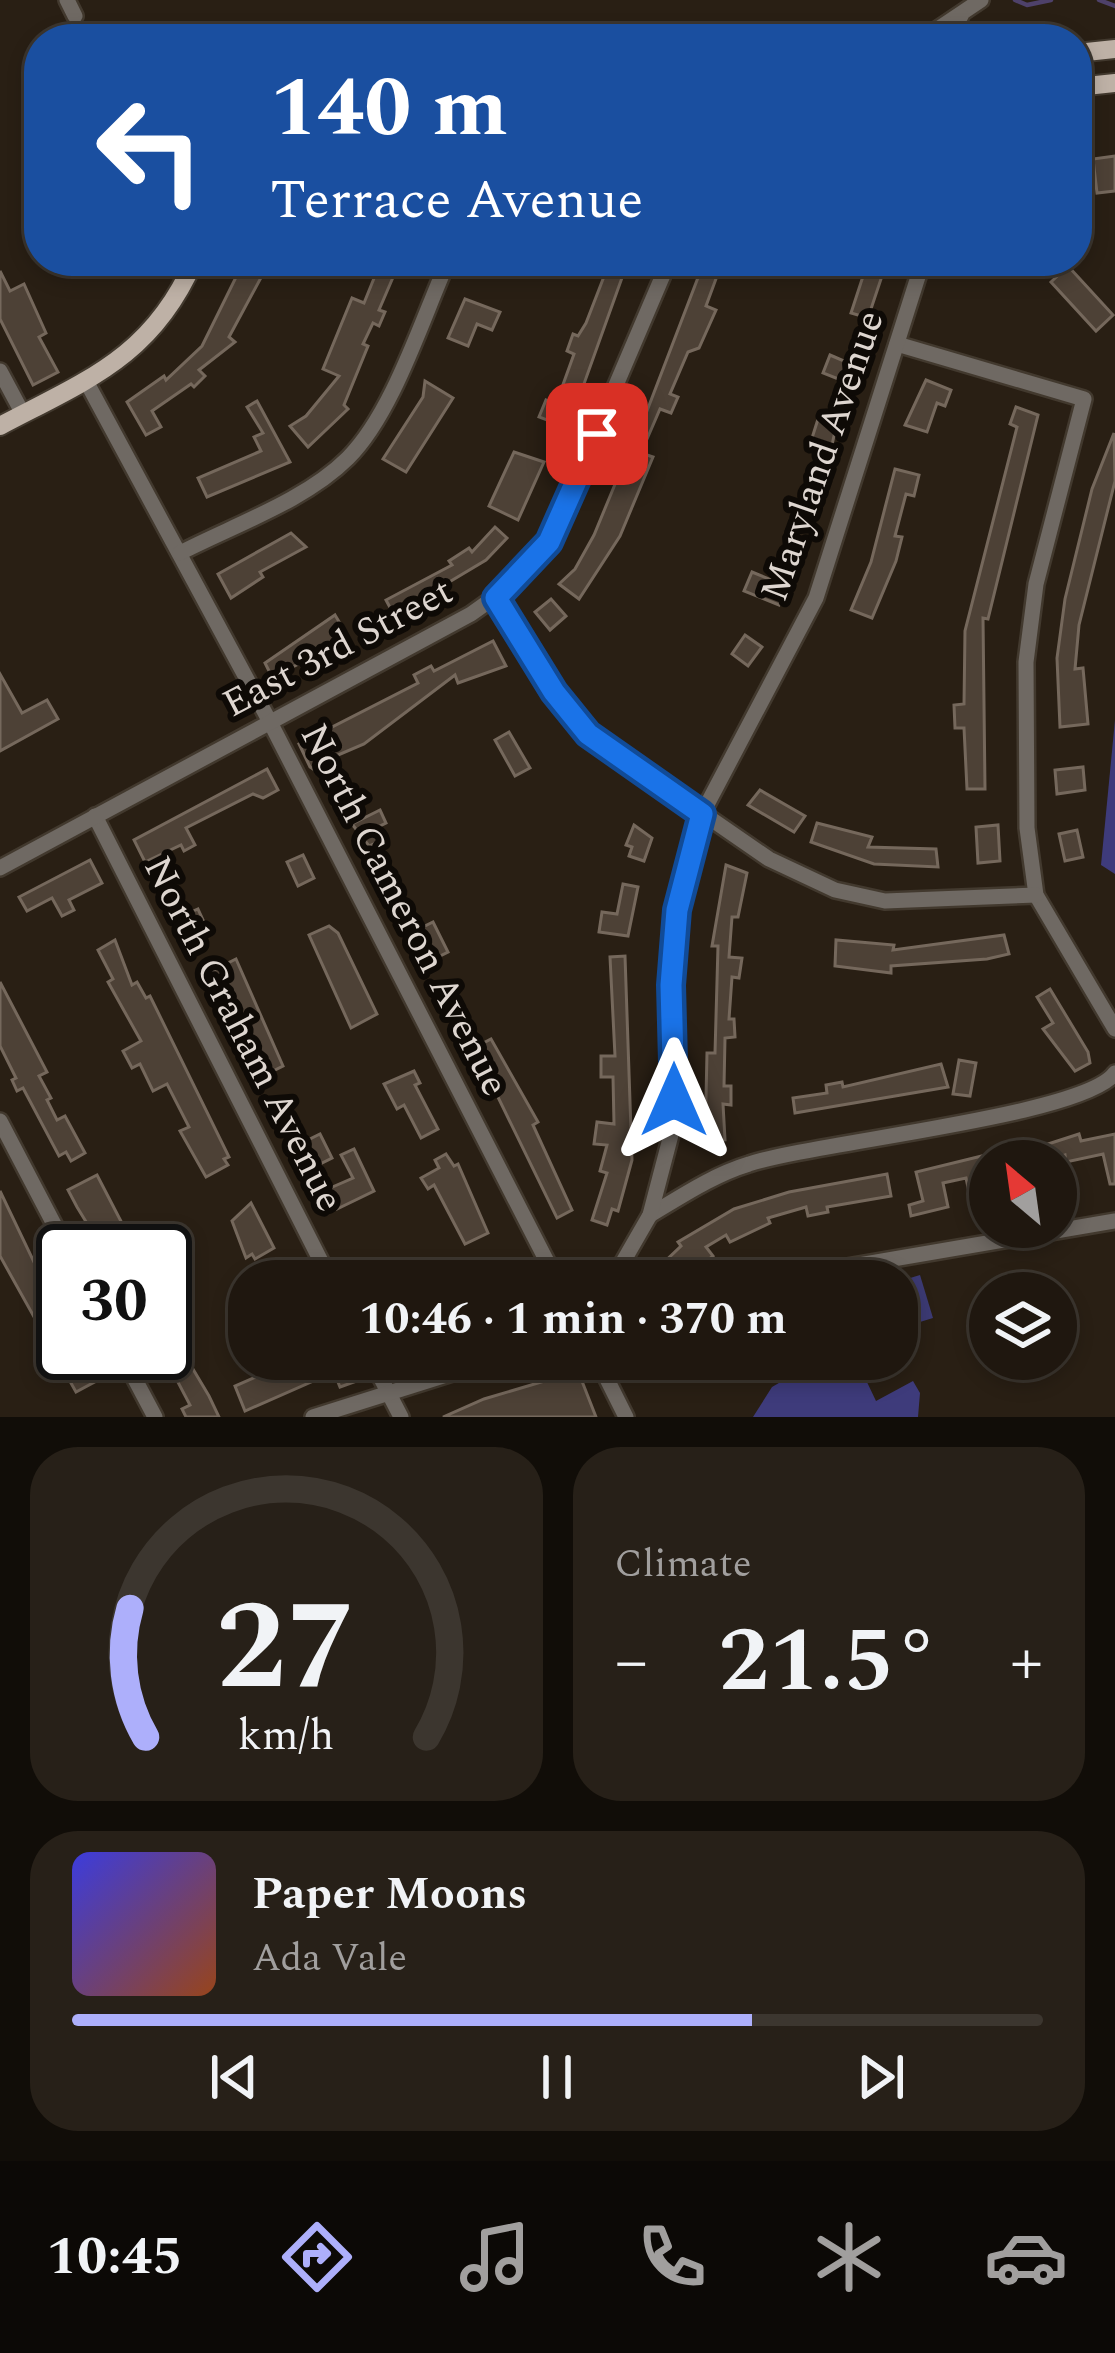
<!DOCTYPE html>
<html lang="en">
<head>
<meta charset="utf-8">
<style>
	:root { --surface:#1f170f; --page:#272018; --text:#f1f3f6; --muted:#a19f9e; --line:#3c362f; --accent:#adaffb }
	body { margin:0; font-family:Spectral,serif; background:var(--page); color:var(--text); height:100vh; display:flex; flex-direction:column; font-size:45px; white-space:nowrap }
	* { box-sizing:border-box; margin:0 }
	p { font-size:39px; color:var(--muted) }
	.icon { flex:none; width:66px; height:66px; fill:none; stroke:currentColor; stroke-width:2; stroke-linecap:round; stroke-linejoin:round }
	.map { position:relative; height:1417px; overflow:hidden }
	.drawer { display:flex; flex-direction:column; gap:30px; padding:30px; background:#110d08; flex:1 }
	.drawer>* { flex:none }
	.banner { position:absolute; left:24px; top:24px; width:1068px; height:252px; border-radius:48px; box-shadow:0 6px 18px #0003,0 0 0 3px var(--line); background:#1a4fa0; color:#fff; overflow:hidden }
	.needle { width:78px; rotate:331deg }
	.tools { position:absolute; left:969px; top:1140px; display:grid; gap:24px }
	.tools a { display:grid; place-items:center; width:108px; height:108px; border-radius:50%; background:var(--surface); box-shadow:0 6px 18px #0003,0 0 0 3px var(--line); font-size:60px }
	.speed { position:absolute; left:36px; top:1224px; display:flex; gap:24px; font-size:60px; font-weight:700; text-align:center }
	.speed>* { display:grid; place-content:center; width:156px; height:156px; border-radius:50%; background:var(--surface); box-shadow:0 6px 18px #0003,0 0 0 3px var(--line); line-height:1 }
	.speed .limit { border:6px solid #111; border-radius:18px; background:#fff; color:#111 }
	.pin { position:absolute; display:grid; place-items:center; width:102px; height:102px; color:#fff; margin:-51px; border-radius:24px; box-shadow:0 6px 18px #0006 }
	.me { position:absolute; width:132px; margin:-66px; rotate:0deg; stroke-linejoin:round; filter:drop-shadow(0 0 9px #0008) }
	.turn { display:flex; align-items:center; gap:42px; height:252px; padding:0 48px; font-size:54px }
	.turn .icon { width:156px; height:156px; stroke-width:2.5 }
	.turn b { display:block; font-size:84px; line-height:102px }
	.big { font-size:90px; font-weight:700; line-height:1.1 }
	.drawer .widget { flex:1; display:flex; flex-direction:column; justify-content:center; gap:18px; min-width:0; padding:0 42px; border-radius:48px; background:var(--page) }
	.drawer .dial { align-items:center; gap:0 }
	.dial svg { height:312px; overflow:visible; fill:none; stroke:var(--line); stroke-width:7; stroke-linecap:round; text-anchor:middle }
	.dial text { fill:var(--text); stroke:none }
	.song { display:flex; align-items:center; gap:36px }
	.cover { width:144px; height:144px; border-radius:18px; background:linear-gradient(135deg,hsl(240 70% 55%),hsl(20 70% 35%)) }
	.played { height:12px; border-radius:6px; background:linear-gradient(90deg,var(--accent) 70%,var(--line) 70%) }
	.keys { display:flex; justify-content:space-around; direction:ltr }
	.heat { display:flex; justify-content:space-between; align-items:center; font-size:66px; direction:ltr }
	.drawer .tiles { flex:1; display:grid; gap:30px; grid-template-columns:1fr 1fr }
	.widget:last-child { grid-column:span 2 }
	.trip { position:absolute; left:228px; top:1260px; width:690px; height:120px; border-radius:48px; background:var(--surface); box-shadow:0 6px 18px #0003,0 0 0 3px var(--line); font-weight:700; line-height:120px; text-align:center }
	.menu { display:flex; height:192px; justify-content:space-around; align-items:center; background:#0c0906; color:var(--muted) }
	.menu .icon { width:84px; height:84px }
	.menu .on { color:var(--accent) }
	.menu b { font-size:54px; color:var(--text) }
	.map>svg:first-child { display:block }
	.green { fill:#3c3a73 }
	.forest { fill:#3e3b7b }
	.lines { fill:none; stroke-linecap:round; stroke-linejoin:round }
	.stream { stroke:#4e416a; stroke-width:4.5 }
	.building { fill:#4d4136; stroke:#75685c; stroke-width:3 }
	.minor-casing { stroke:#42392e; stroke-width:20 }
	.major-casing { stroke:#42392e; stroke-width:22 }
	.minor { stroke:#6f6963; stroke-width:15 }
	.major { stroke:#beb1a6; stroke-width:18 }
	.route-casing { stroke:#114b97; stroke-width:30 }
	.route { stroke:#1a73e8; stroke-width:21 }
	.labels { text-anchor:middle; dominant-baseline:central; stroke-width:12; stroke-linejoin:round; paint-order:stroke }
	.street-label { font-size:39px; fill:#ded6d0; stroke:#0e0a06 }
</style>
</head>
<body>
<div class="map">
<svg width="1115" height="1417" viewBox="0 0 1115 1417">
	<rect width="100%" height="100%" fill="#291f14"/>
	<!-- green -->
	<path class="green" d="M920,1275L933,1318L897,1329V1282Z"/>
	<!-- forest -->
	<g class="forest">
		<path d="M1115,720V874L1101,865Z"/>
		<path d="M820,1359H856L876,1401L913,1381L920,1393L918,1417H753L772,1387Z"/>
	</g>
	<g class="lines">
		<!-- stream -->
		<g class="stream">
			<path d="M1015,0L1027,5L1051,0"/>
			<path d="M1099,0L1115,6"/>
		</g>
	</g>
	<!-- building -->
	<g class="building">
		<path d="M1115,156V191L1097,193L1093,159Z"/>
		<path d="M244,261H270L229,337L235,342L199,370L205,376L194,387L191,384L152,411L161,427L146,435L127,402L164,376L166,380L202,346Z"/>
		<path d="M381,261H400L379,310L385,312L379,326L373,323L363,344L368,346L344,405L348,409L308,447L290,426L306,416L339,376L323,369L352,298L364,303Z"/>
		<path d="M610,261H628L580,395L576,393L563,426L539,417L546,400L556,404L574,354L567,351L573,334L578,336L586,323Z"/>
		<path d="M868,261H887L868,318L851,313Z"/>
		<path d="M704,262L720,268L706,306L716,310L699,348L688,352L670,394L678,397L671,413L660,409L641,453L653,457L620,536L579,599L559,584L575,569L594,535L635,436L629,433L637,413L645,416Z"/>
		<path d="M1068,266L1113,315L1096,331L1051,282Z"/>
		<path d="M0,271L10,291L24,284L46,333L39,337L58,372L33,385L0,319Z"/>
		<path d="M465,299L500,312L492,330L477,324L468,346L448,338Z"/>
		<path d="M830,355L858,367L851,384L823,373Z"/>
		<path d="M926,380L951,390L945,406L937,403L927,432L905,425Z"/>
		<path d="M425,381L453,398L406,472L383,459L423,397Z"/>
		<path d="M257,401L290,462L207,497L198,478L261,451L254,437L263,433L247,407Z"/>
		<path d="M1016,407L1038,415L988,619L983,618L985,789H967L964,728H955L954,705L964,704L965,631L1017,427L1010,424Z"/>
		<path d="M819,416L837,422L832,445L812,438Z"/>
		<path d="M1114,433L1115,481L1079,625L1075,669L1083,668L1088,724L1060,727L1057,658L1065,599L1092,489Z"/>
		<path d="M514,452L544,462L518,520L489,506Z"/>
		<path d="M895,469L919,475L914,496L906,494L895,536L902,537L896,561L872,618L851,610L871,562Z"/>
		<path d="M495,527L507,538L486,560L394,615L386,600L452,565L449,561L469,548L472,552Z"/>
		<path d="M291,533L306,547L260,572L263,577L231,598L218,574Z"/>
		<path d="M752,572L786,586L779,605L744,591Z"/>
		<path d="M551,599L566,616L550,630L535,612Z"/>
		<path d="M335,615L350,640L308,665L305,661L272,677L265,663Z"/>
		<path d="M745,635L762,647L748,666L732,654Z"/>
		<path d="M493,641L506,666L458,683L455,675L364,744L324,761L327,766L316,771L310,767L299,744L418,683L414,675L431,666L434,671Z"/>
		<path d="M0,674L22,713L47,700L58,719L0,751Z"/>
		<path d="M509,732L530,768L515,776L495,740Z"/>
		<path d="M1083,767L1085,790L1057,794L1055,770Z"/>
		<path d="M267,769L278,790L263,798L253,794L186,828L195,845L184,851L181,845L145,862L134,840Z"/>
		<path d="M760,790L805,816L794,832L748,805Z"/>
		<path d="M380,810L386,823L378,827L384,839L369,846L352,824Z"/>
		<path d="M817,823L872,837L868,847L936,849L938,867L874,864L811,842Z"/>
		<path d="M634,825L652,838L644,861L629,856L632,847L626,845Z"/>
		<path d="M998,825L1000,861L978,863L976,827Z"/>
		<path d="M1077,830L1083,857L1065,861L1059,834Z"/>
		<path d="M303,855L314,878L298,886L287,862Z"/>
		<path d="M90,860L102,883L69,900L74,910L62,916L52,898L27,911L19,897Z"/>
		<path d="M726,865L747,873L738,917H732L729,957L742,958L739,978L732,977L729,1019H734L735,1037L725,1038L724,1086H731V1105L723,1104L725,1140L705,1142L707,1053H715L718,946H712Z"/>
		<path d="M623,884L638,887L628,936L599,932L602,912L617,914Z"/>
		<path d="M198,909L209,933L193,940L180,917Z"/>
		<path d="M433,922L448,952L430,961L415,931Z"/>
		<path d="M329,926L338,933L377,1014L351,1028L309,935Z"/>
		<path d="M1004,935L1009,954L987,959L891,966V973L835,966L836,940L894,945L893,950Z"/>
		<path d="M115,940L132,985L137,982L146,998L150,996L229,1157L224,1159L228,1165L206,1177L180,1131L189,1127L167,1084L153,1091L140,1064L132,1068L123,1051L141,1041L108,982L113,979L98,950Z"/>
		<path d="M625,956L632,1160L618,1211L612,1209L607,1225L592,1220L607,1173L600,1171L607,1145L594,1144L597,1122L614,1124L613,1077H601V1056H615L610,957Z"/>
		<path d="M236,959L283,1066L265,1075L212,971Z"/>
		<path d="M0,982L47,1072L39,1076L51,1098L47,1100L57,1120L65,1116L85,1153L71,1161L66,1152L59,1156L23,1088L17,1091L12,1080L16,1078L0,1046Z"/>
		<path d="M1050,989L1088,1052L1090,1063L1075,1071L1043,1029L1053,1023L1037,997Z"/>
		<path d="M491,1039L538,1122L533,1125L572,1210L557,1218L474,1048Z"/>
		<path d="M959,1060L976,1063L970,1096L953,1094Z"/>
		<path d="M941,1064L948,1087L795,1113L793,1098L827,1093L826,1085L842,1082L843,1087Z"/>
		<path d="M414,1071L420,1083L415,1085L438,1129L421,1138L404,1105L397,1109L384,1084Z"/>
		<path d="M320,1134L332,1158L314,1167L302,1143Z"/>
		<path d="M1079,1134L1081,1141L1115,1134V1184H1110L1103,1154L1066,1162L1065,1155L1045,1161H996L993,1152L1011,1146L1014,1155Z"/>
		<path d="M354,1149L374,1191L337,1209L328,1189L353,1178L341,1155Z"/>
		<path d="M446,1154L454,1166L458,1164L488,1233L465,1244L434,1185L428,1189L421,1178L439,1168L435,1160Z"/>
		<path d="M990,1154V1192L970,1197L966,1178L943,1183L948,1207L911,1216L909,1205L923,1201L916,1172Z"/>
		<path d="M887,1174L891,1196L827,1207L828,1212L808,1216L806,1207L768,1218L770,1223L730,1242L726,1235L706,1247L713,1256L698,1268L692,1260L670,1281L656,1270L681,1246L678,1242L734,1209L789,1192Z"/>
		<path d="M97,1175L126,1231L137,1251H104L77,1207L68,1190Z"/>
		<path d="M0,1191L55,1306L63,1312V1353H87L100,1379L76,1392L0,1256Z"/>
		<path d="M251,1203L274,1248L255,1259L252,1254L246,1258L232,1221Z"/>
		<path d="M187,1359L209,1396L219,1417H186L182,1409L190,1405L170,1367Z"/>
		<path d="M271,1359H280L285,1369L303,1359H357L349,1364L357,1381L340,1387L334,1372L245,1411L235,1386L265,1373L260,1364Z"/>
		<path d="M578,1371L596,1417H443L484,1399Z"/>
	</g>
	<g class="lines">
		<defs>
			<g id="minor">
				<path d="M67,0L75,16"/>
				<path d="M923,39L981,0"/>
				<path d="M944,39L961,16"/>
				<path d="M897,344L1084,399L1036,584L1026,662L1027,828L1036,895L1115,1029"/>
				<path d="M0,371L23,414"/>
				<path d="M86,381L270,722L557,1281"/>
				<path d="M180,553C234,525 305,501 348,458C393,413 422,319 448,261"/>
				<path d="M496,599L554,692L588,734L769,859L835,890L885,901L1036,895"/>
				<path d="M95,816L331,1281"/>
				<path d="M0,868L471,614L516,582L549,542L669,261"/>
				<path d="M0,1121L68,1251"/>
				<path d="M650,1215C682,1196 713,1175 749,1164C815,1142 1084,1116 1115,1073"/>
				<path d="M612,1281L650,1215L672,1131L676,1070L671,985L677,910L702,814L816,598L923,261"/>
				<path d="M765,1281L1115,1221"/>
				<path d="M121,1353L155,1417"/>
				<path d="M371,1359L401,1417"/>
				<path d="M597,1359L626,1417"/>
				<path d="M313,1417L497,1359"/>
			</g>
			<g id="major">
				<path d="M1077,53L1115,49"/>
				<path d="M1077,87L1115,83"/>
				<path d="M0,426C87,380 152,357 194,261"/>
			</g>
		</defs>
		<!-- minor casing -->
		<use href="#minor" class="minor-casing"/>
		<!-- major casing -->
		<use href="#major" class="major-casing"/>
		<!-- minor -->
		<use href="#minor" class="minor"/>
		<!-- major -->
		<use href="#major" class="major"/>
	</g>
	<g class="lines">
		<defs>
			<path id="route" d="M597,434L549,542L496,598L554,692L588,734L702,814L677,910L671,985L674,1100"/>
		</defs>
		<!-- route casing -->
		<use href="#route" class="route-casing"/>
		<!-- route -->
		<use href="#route" class="route"/>
	</g>
	<g class="labels">
		<!-- street labels -->
		<g class="street-label">
			<text transform="translate(823 456) rotate(-71)">Maryland Avenue</text>
			<text transform="translate(338 648) rotate(-28)">East 3rd Street</text>
			<text transform="translate(404 910) rotate(63)">North Cameron Avenue</text>
			<text transform="translate(243 1034) rotate(63)">North Graham Avenue</text>
		</g>
	</g>
</svg>
<div class="tools">
<a><svg class="needle" viewBox="-14 -14 28 28"><path d="M0-13l5 13h-10z" fill="#e53935"/><path d="M0 13l5-13h-10z" fill="#a19f9e"/></svg></a>
<a><svg class="icon" aria-label="layers" viewBox="0 0 24 24"><path d="M12 4l9 5-9 5-9-5zM3 14l9 5 9-5"/></svg></a>
</div>
<div class="speed"><div class="limit">30</div></div>
<div class="pin" style="left:597px;top:434px;background:#d93025"><svg class="icon" aria-label="arrive" viewBox="0 0 24 24"><path d="M6 21V4h12l-3 4 3 4H6"/></svg></div>
<svg class="me" style="left:674px;top:1100px" viewBox="-20 -20 40 40"><path d="M0-17L14 15 0 8-14 15z" fill="#1a73e8" stroke="#fff" stroke-width="4"/></svg>
<div class="trip">10:46 · 1 min · 370 m</div>
<div class="banner">
<div class="turn"><svg class="icon" aria-label="left" viewBox="0 0 24 24"><path d="M17 20v-9H6M10 6l-5 5 5 5"/></svg><div><b>140 m</b>Terrace Avenue</div></div>
</div>
</div>
<section class="drawer">
<div class="tiles">
<div class="widget dial"><svg viewBox="0 0 100 80">
<path d="M14 69A42 42 0 1 1 86 69"/>
<path d="M14 69A42 42 0 0 1 10 36" stroke="#adaffb"/>
<text x="50" y="56" font-size="32" font-weight="700">27</text>
<text x="50" y="72" font-size="11">km/h</text>
</svg></div>
<div class="widget"><p>Climate</p>
<div class="heat"><a>−</a><b class="big">21.5°</b><a>+</a></div>
</div>
<div class="widget">
<div class="song"><i class="cover"></i><div><b>Paper Moons</b><p>Ada Vale</p></div></div>
<div class="played"></div>
<div class="keys"><svg class="icon" aria-label="previous" viewBox="0 0 24 24"><path d="M18 5L8 12l10 7zM5 5v14"/></svg><svg class="icon" aria-label="pause" viewBox="0 0 24 24"><path d="M8 5v14M16 5v14"/></svg><svg class="icon" aria-label="next" viewBox="0 0 24 24"><path d="M6 5l10 7-10 7zM19 5v14"/></svg></div>
</div>
</div>
</section>
<nav class="menu">
<b>10:45</b>
<svg class="icon on" aria-label="directions" viewBox="0 0 24 24"><path d="M12 3l9 9-9 9-9-9zM9 14v-3h6M13 9l2 2-2 2"/></svg>
<svg class="icon" aria-label="music" viewBox="0 0 24 24"><path d="M9 18V5l10-2v13"/><circle cx="6" cy="18" r="3"/><circle cx="16" cy="16" r="3"/></svg>
<svg class="icon" aria-label="phone" viewBox="0 0 24 24"><path d="M5 4h4l2 5-3 2q2 4 5 5l2-3 5 2v4C11 20 4 13 5 4z"/></svg>
<svg class="icon" aria-label="climate" viewBox="0 0 24 24"><path d="M12 3v18M4 7l16 10M4 17L20 7"/></svg>
<svg class="icon" aria-label="car" viewBox="0 0 24 24"><path d="M5 17H2v-5l4-1 3-4h7l3 4 3 1v5h-3M9 17h6M6 11h13"/><circle cx="7" cy="17" r="2"/><circle cx="17" cy="17" r="2"/></svg>
</nav>
</body>
</html>
